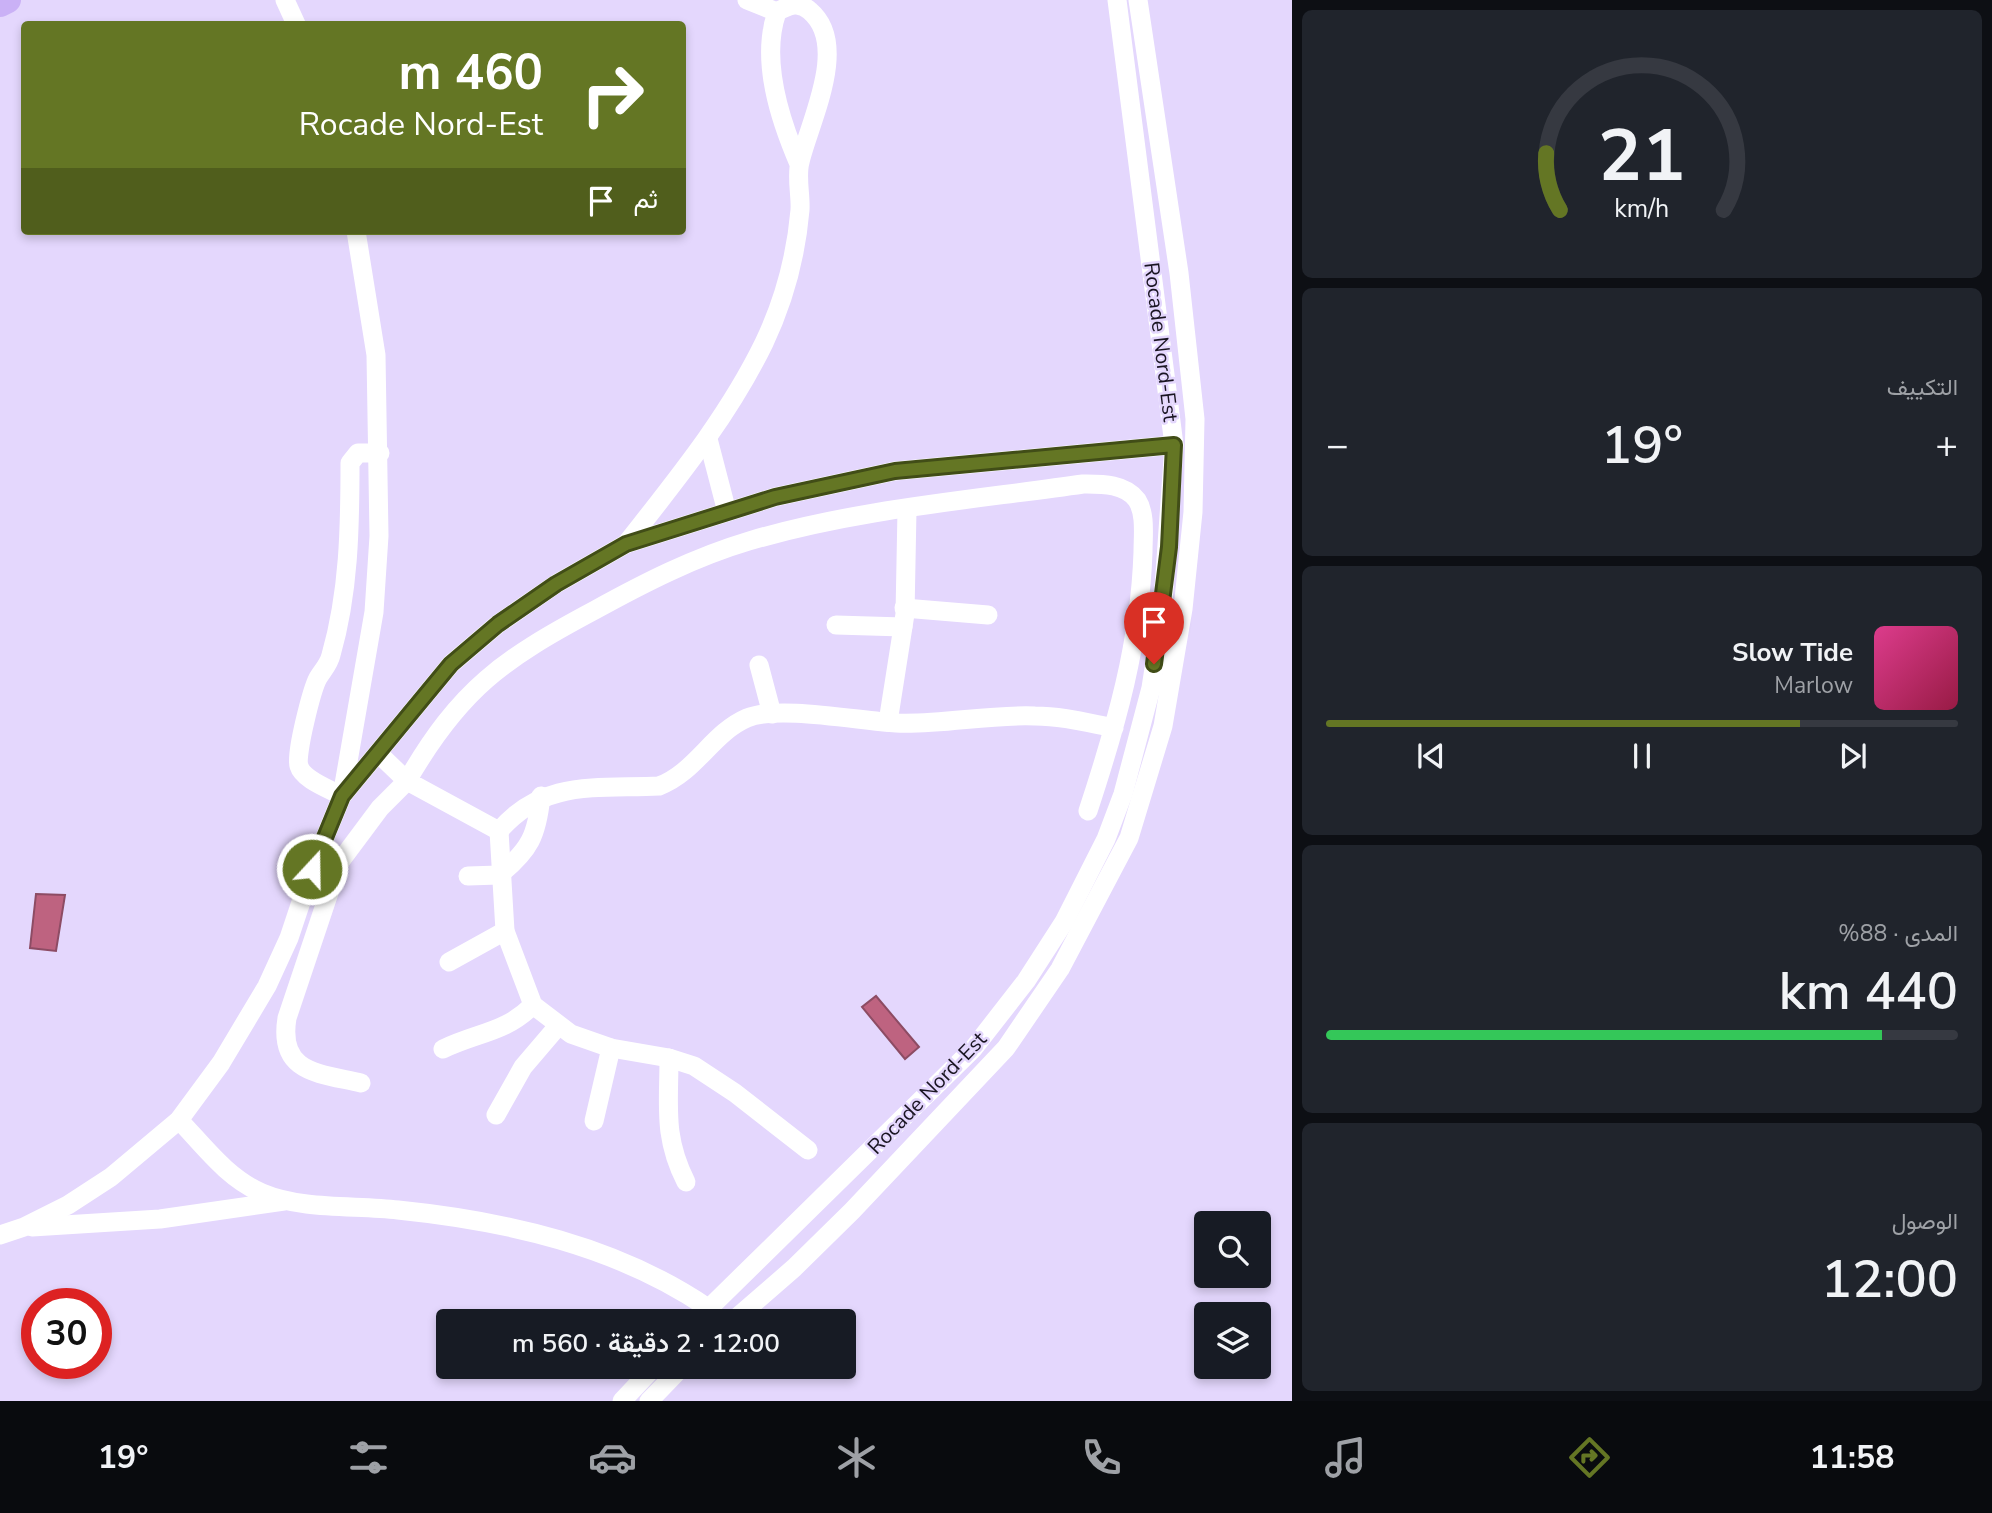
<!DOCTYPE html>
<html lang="ar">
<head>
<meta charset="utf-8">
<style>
	:root { --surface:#171b24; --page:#20242c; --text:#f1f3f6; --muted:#9ea1a6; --line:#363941; --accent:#647624 }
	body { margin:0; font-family:"Nunito Sans",Vazirmatn,sans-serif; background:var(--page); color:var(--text); direction:rtl; height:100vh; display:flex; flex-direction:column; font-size:26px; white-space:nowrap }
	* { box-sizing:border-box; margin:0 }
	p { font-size:23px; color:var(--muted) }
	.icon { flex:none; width:38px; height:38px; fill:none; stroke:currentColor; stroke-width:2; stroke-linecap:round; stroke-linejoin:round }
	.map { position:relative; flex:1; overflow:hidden; direction:ltr }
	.drawer { display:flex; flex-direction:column; gap:10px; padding:10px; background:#0d0f14; width:700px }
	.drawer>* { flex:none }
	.hud { position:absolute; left:21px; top:21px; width:665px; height:214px; border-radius:7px; box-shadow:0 4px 10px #0003; direction:rtl; background:#647624; color:#fff; overflow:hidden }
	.tools { position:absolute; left:1194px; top:1211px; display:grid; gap:14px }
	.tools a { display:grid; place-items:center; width:77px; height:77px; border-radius:7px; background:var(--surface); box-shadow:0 4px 10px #0003; font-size:35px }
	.speed { position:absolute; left:21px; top:1288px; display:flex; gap:14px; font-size:35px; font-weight:700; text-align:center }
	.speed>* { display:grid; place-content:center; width:91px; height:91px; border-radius:50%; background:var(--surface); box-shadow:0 4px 10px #0003; line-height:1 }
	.speed .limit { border:10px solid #d22; background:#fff; color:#111 }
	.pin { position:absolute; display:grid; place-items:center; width:60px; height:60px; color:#fff; margin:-72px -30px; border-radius:50% 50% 50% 0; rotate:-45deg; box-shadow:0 0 7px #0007 }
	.pin .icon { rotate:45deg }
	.me { position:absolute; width:77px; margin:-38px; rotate:21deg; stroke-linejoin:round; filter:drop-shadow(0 0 5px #0008) }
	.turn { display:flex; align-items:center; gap:24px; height:147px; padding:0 28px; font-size:32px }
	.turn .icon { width:91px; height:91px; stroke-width:2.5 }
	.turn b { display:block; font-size:49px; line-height:60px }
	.then { display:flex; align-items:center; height:66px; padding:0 28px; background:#0003; gap:14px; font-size:26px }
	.big { font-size:52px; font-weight:600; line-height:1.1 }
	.drawer .card { flex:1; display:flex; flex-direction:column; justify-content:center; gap:10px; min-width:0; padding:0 24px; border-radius:10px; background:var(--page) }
	.drawer .dial { align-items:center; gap:0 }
	.dial svg { height:182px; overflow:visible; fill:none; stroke:var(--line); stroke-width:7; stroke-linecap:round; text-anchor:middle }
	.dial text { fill:var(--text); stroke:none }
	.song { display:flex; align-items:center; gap:21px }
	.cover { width:84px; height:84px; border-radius:10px; background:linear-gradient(135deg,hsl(330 70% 55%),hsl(340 70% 35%)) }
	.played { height:7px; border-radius:4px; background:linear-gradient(90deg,var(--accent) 75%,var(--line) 75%) }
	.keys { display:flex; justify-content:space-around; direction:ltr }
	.heat { display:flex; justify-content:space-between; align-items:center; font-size:38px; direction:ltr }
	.charge { height:10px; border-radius:5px; background:linear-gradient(90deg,#34c759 88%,var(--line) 0) }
	.trip { position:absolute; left:436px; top:1309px; width:420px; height:70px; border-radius:7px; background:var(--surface); box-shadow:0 4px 10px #0003; font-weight:600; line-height:70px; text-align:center; direction:rtl }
	.dock { display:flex; height:112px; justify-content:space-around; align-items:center; background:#090b0e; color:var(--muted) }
	.dock .icon { width:49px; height:49px }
	.dock .active { color:var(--accent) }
	.dock b { font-size:32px; color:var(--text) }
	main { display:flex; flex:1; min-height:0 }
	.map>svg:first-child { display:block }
	.water { fill:#be6380; stroke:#8d4c64; stroke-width:2 }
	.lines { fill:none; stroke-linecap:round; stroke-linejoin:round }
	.minor { stroke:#fff; stroke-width:19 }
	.highway { stroke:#cab1f6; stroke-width:26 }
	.route-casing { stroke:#414d17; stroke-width:18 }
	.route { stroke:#647624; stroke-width:12 }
	.labels { text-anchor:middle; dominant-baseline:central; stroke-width:5; stroke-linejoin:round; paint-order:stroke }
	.street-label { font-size:21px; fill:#1a1522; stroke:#e4d7fd }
</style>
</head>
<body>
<main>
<section class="drawer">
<div class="card dial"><svg viewBox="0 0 100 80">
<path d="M14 69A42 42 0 1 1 86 69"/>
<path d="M14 69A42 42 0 0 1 8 44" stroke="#647624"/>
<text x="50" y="56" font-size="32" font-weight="700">21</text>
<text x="50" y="72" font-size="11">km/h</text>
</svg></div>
<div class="card"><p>التكييف</p>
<div class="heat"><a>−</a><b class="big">19°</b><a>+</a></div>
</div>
<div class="card">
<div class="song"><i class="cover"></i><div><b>Slow Tide</b><p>Marlow</p></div></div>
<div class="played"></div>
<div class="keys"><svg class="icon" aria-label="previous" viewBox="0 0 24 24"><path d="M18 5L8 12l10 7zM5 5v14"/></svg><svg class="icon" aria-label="pause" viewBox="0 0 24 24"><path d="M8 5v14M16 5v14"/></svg><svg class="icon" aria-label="next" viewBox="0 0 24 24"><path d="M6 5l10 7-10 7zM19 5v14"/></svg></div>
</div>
<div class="card"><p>المدى · 88%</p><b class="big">440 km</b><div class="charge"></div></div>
<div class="card"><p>الوصول</p><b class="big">12:00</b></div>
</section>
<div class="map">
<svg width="1292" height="1401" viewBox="0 0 1292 1401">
	<rect width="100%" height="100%" fill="#e4d7fd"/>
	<!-- water -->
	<g class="water">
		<path d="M36,894L65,895L56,951L30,948Z"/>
		<path d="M876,996L919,1047L905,1059L862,1007Z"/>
	</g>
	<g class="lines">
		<!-- minor -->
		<g class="minor">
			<path d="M285,0L296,24"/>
			<path d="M747,0L777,12"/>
			<path d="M708,439L727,512"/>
			<path d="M380,453H358L350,463C350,528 349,592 331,655C329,664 323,670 318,678C312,689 295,755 299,766C303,780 330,789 342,796L451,664L498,624L556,584L626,544L775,497L895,471L1174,445"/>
			<path d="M626,544C677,479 728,417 764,343C784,301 796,256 800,210C801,195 796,177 800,162C809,123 850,45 810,11C799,1 789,5 777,12C760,60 780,120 799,164"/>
			<path d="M904,608L988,615"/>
			<path d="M836,625L903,627"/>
			<path d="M759,665L772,714"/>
			<path d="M888,722L905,614L907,510"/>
			<path d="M1088,811C1116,726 1140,643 1143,552C1143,536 1146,514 1137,500C1125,483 1100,484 1083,484C972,500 857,509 749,541C695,557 644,583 595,610C503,659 460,689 407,781L499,831C543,779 597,789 659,786C696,772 712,733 747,718C779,705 859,721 896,723C942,725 989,714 1035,716C1062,716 1088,723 1114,728"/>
			<path d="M499,831L505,931L533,1005L571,1034L611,1048L669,1058L694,1066L735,1093L808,1150"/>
			<path d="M468,876L499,875C530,850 537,835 541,796"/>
			<path d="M449,962L505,931"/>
			<path d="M443,1049C478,1032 505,1033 533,1005"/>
			<path d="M669,1058C669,1106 663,1137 686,1182"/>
			<path d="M361,1083C318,1073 278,1073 287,1018L339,863L380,808L407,781L378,753"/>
			<path d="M496,1115L523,1067L558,1026"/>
			<path d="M179,1120C204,1146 227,1178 262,1193C302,1210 355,1205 398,1210C506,1221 617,1246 708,1308"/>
			<path d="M594,1121L611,1048"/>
			<path d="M32,1227L160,1219L284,1201"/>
			<path d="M0,1235L24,1227L68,1205L111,1177L179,1120L221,1063L267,986L289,938L312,869L342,796L374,612L379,536L376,355L356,231"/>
			<path d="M696,1321L973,1049L1026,981L1064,922L1106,839L1123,794L1151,688L1162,616L1174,445L1117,0"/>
			<path d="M733,1321L794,1268L852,1211L1006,1048L1060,969L1129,838L1163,726L1183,609L1193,512L1195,419L1179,273L1138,0"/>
			<path d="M622,1401L654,1367"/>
			<path d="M649,1401L682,1367"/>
		</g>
		<!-- highway -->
		<path class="highway" d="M0,4L8,0"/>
	</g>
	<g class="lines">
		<defs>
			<path id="route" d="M312,869L342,796L451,664L498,624L556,584L626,544L775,497L895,471L1174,445L1169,547L1154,664"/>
		</defs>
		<!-- route casing -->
		<use href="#route" class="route-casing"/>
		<!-- route -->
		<use href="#route" class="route"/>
	</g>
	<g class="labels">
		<!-- street labels -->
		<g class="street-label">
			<text transform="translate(1161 342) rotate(83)">Rocade Nord-Est</text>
			<text transform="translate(927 1093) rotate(-46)">Rocade Nord-Est</text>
		</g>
	</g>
</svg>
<div class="tools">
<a><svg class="icon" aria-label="search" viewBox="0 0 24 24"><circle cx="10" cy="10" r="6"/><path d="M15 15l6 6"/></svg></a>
<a><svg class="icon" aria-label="layers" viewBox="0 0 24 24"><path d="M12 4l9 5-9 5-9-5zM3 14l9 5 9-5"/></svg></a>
</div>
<div class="speed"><div class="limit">30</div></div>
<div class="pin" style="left:1154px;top:664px;background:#d93025"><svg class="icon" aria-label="arrive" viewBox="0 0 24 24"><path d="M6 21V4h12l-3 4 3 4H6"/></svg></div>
<svg class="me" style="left:312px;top:869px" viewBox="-20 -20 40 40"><circle r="17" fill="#647624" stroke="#fff" stroke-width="3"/><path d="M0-11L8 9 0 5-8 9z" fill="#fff"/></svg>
<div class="trip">12:00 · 2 دقيقة · 560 m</div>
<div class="hud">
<div class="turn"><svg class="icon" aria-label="right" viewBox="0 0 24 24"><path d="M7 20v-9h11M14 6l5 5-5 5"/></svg><div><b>460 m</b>Rocade Nord-Est</div></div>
<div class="then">ثم<svg class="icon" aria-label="arrive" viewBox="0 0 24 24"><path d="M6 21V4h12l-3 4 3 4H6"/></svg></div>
</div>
</div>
</main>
<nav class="dock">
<b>11:58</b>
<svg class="icon active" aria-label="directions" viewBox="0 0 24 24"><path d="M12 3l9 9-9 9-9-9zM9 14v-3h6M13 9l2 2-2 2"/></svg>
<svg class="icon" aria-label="music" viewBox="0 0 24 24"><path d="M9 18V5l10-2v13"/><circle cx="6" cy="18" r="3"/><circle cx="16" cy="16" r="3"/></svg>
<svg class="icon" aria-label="phone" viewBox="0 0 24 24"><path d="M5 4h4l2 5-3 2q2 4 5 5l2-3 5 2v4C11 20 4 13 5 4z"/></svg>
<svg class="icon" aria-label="climate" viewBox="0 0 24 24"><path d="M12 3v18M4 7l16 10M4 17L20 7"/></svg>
<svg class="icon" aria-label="car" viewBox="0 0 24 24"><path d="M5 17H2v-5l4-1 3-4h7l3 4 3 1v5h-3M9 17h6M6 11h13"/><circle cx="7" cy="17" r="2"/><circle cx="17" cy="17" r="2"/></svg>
<svg class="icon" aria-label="filters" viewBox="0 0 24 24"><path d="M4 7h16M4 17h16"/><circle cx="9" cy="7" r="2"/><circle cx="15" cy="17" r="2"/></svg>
<b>19°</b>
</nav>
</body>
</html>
